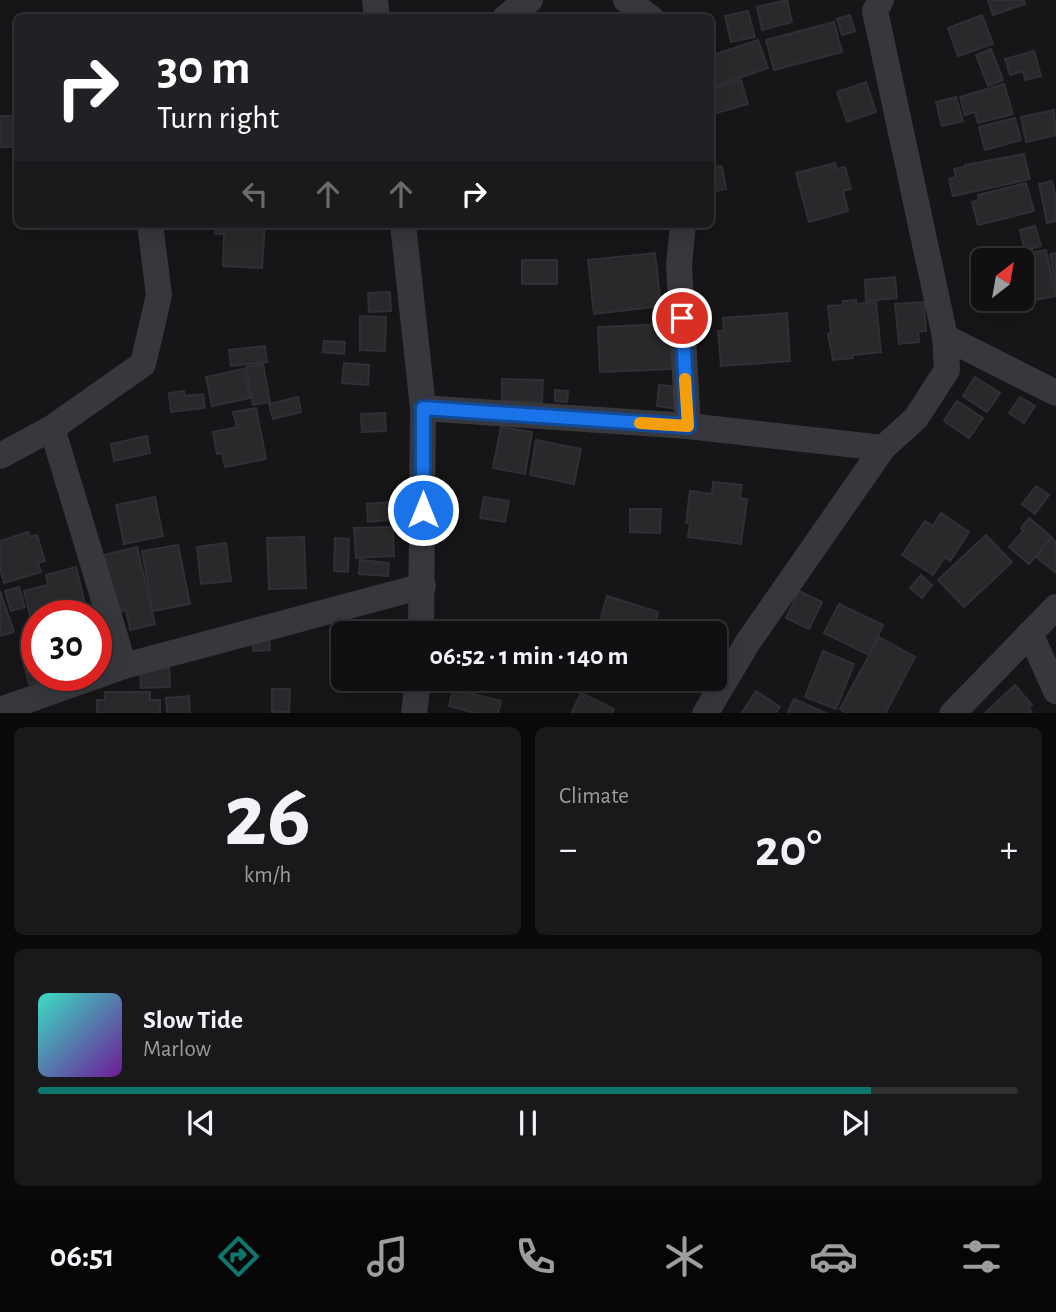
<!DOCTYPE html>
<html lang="en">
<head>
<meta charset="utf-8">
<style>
	:root { --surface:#101012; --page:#19191b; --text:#f1f3f6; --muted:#9c9d9f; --line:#303032; --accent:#0f766e }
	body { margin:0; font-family:"Alegreya Sans",sans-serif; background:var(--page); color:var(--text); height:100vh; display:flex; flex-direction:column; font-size:26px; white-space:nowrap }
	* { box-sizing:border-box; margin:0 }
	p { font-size:23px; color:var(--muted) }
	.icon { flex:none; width:38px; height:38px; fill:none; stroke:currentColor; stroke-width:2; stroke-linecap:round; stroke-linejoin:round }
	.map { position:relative; height:713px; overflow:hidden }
	.sheet { display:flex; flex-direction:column; gap:14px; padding:14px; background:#09090a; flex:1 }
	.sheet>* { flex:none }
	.top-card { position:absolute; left:14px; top:14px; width:700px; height:214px; border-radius:10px; box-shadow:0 7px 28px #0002,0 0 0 2px var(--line); background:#202124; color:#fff; overflow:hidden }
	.needle { width:46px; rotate:31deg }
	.buttons { position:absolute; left:971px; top:248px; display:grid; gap:14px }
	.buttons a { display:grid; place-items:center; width:63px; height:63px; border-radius:10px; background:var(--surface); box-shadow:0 7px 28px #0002,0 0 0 2px var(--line); font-size:35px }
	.speed { position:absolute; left:21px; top:600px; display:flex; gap:14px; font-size:35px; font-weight:700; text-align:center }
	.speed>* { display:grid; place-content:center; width:91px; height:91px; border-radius:50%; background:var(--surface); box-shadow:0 7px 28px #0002,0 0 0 2px var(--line); line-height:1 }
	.speed .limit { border:10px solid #d22; background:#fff; color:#111 }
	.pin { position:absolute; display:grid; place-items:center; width:60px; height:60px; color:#fff; margin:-30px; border:4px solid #fff; border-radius:50%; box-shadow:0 2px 7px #0007 }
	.me { position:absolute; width:77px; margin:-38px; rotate:0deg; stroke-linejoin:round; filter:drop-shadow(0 0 5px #0008) }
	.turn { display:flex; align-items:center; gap:24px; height:147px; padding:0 28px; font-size:32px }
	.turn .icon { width:91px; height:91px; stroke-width:2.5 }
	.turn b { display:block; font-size:49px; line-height:60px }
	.lanes { display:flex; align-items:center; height:66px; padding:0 28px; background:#0003; justify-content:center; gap:35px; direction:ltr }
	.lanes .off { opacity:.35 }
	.big { font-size:52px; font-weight:700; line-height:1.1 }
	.sheet .widget { flex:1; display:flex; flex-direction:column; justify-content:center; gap:10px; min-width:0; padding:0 24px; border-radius:10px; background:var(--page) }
	.sheet .dial { align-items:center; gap:0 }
	.dial b { font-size:91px; line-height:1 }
	.song { display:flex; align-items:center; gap:21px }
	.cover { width:84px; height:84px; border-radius:10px; background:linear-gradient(135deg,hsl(170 70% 55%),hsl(280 70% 35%)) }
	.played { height:7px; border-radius:4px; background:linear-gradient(90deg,var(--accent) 85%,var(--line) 85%) }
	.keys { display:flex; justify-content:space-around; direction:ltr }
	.heat { display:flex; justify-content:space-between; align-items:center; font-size:38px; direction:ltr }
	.sheet .tiles { flex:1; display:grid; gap:14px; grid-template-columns:1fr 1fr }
	.widget:last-child { grid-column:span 2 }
	.trip { position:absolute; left:331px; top:621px; width:396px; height:70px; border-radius:10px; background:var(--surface); box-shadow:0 7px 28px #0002,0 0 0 2px var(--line); font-weight:700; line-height:70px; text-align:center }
	.menu { display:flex; height:112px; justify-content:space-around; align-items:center; background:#060607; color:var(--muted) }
	.menu .icon { width:49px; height:49px }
	.menu .selected { color:var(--accent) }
	.menu b { font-size:32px; color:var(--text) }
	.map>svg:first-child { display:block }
	.building { fill:#29292c; stroke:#303034; stroke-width:2 }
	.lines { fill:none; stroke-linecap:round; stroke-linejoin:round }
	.street { stroke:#37383d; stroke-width:26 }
	.route-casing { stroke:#114b97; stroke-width:18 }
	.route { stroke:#1a73e8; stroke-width:12 }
	.slow { stroke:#f59e0b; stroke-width:12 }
</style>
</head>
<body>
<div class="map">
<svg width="1056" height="714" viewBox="0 0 1056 714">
	<rect width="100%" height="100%" fill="#161618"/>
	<!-- building -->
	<g class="building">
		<path d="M787,0L792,22L762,30L757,7Z"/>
		<path d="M988,0H1024L1025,4L993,15Z"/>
		<path d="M748,11L755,37L731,42L725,16Z"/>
		<path d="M850,15L855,31L842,35L837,19Z"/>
		<path d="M982,15L993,44L958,56L948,28Z"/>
		<path d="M834,22L842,52L774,70L766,40Z"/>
		<path d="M758,40L768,68L710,88V56Z"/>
		<path d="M991,49L1003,80L988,86L976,55Z"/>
		<path d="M1034,51L1041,76L1025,80L1023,71L1010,75L1005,59Z"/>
		<path d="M741,80L748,104L713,114L710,89Z"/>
		<path d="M866,82L876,112L847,122L837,92Z"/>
		<path d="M1004,84L1013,114L978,123L975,112L965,115L960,97Z"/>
		<path d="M956,97L963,121L942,126L936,102Z"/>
		<path d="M1054,110L1056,135L1026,142L1021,117Z"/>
		<rect x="0" y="116" width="18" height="31"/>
		<path d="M1015,118L1021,140L985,150L979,127Z"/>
		<path d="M1024,154L1030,179L953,196L949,179L956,177L954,169L965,167V165Z"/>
		<path d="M835,163L837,169L845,167L851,189L843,191L848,211L809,222L796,173Z"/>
		<path d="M722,166L726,189L710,192V168Z"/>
		<path d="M1052,181L1056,198V221L1047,223L1039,184Z"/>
		<path d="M1026,183L1034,211L978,225L972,202L979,200L978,195Z"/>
		<path d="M216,224H265L262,268L223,266L224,234H215Z"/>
		<path d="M1035,226L1041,246L1025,250L1020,230Z"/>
		<path d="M1046,250L1056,296L1020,303L1019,299H1022V261H1011L1010,257Z"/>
		<path d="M655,253L661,306L594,314L588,260Z"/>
		<path d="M1056,253V287L1050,254Z"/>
		<rect x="522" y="260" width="35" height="24"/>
		<path d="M895,277L897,298L866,301L865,280Z"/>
		<path d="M390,292L391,311L369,312L368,293Z"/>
		<path d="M856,300V304L876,302L881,352L853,355V358L833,360L828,334L831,333L828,306L843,305V301Z"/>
		<path d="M924,302L926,331L918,332L919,342L899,344L895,304Z"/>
		<path d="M787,313L790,361L721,366L718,331H724L723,318Z"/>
		<path d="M360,316L386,317L385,351L360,350Z"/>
		<path d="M669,324L678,353H671L672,369L600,372L598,327Z"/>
		<path d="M324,341L345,342L344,354L323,352Z"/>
		<path d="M265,346L267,362L231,366L229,350Z"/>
		<path d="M344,363L369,365L368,385L342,383Z"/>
		<path d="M263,364L270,402L253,405L246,367Z"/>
		<path d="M244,369L250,398L212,406L206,377Z"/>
		<path d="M975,377L1000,393L987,412L963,396Z"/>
		<path d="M502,379L543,380L542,402L502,401Z"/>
		<path d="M659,385L681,387L679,409L657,406Z"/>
		<path d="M555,390L568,391L567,402L555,401Z"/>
		<path d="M184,391L185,396L203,394L205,408L171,412L169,393Z"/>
		<path d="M298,397L301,412L273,419L269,404Z"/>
		<path d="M1020,397L1035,406L1024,423L1009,413Z"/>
		<path d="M957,401L983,418L969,438L944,421Z"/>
		<path d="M256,408L266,459L225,467L222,453L217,454L213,432L237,427L233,412Z"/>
		<path d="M385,413L386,431L362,432L361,414Z"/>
		<path d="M501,427L532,432L525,474L493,468Z"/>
		<path d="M147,436L150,453L114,461L111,444Z"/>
		<path d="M536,440L581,449L574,484L530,475Z"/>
		<path d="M713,482L742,485L740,498L747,499L741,544L688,537L690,523H686L690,491L712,494Z"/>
		<path d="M1036,486L1049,495L1035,514L1022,504Z"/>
		<path d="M155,497L163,536L124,544L116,505Z"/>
		<path d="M484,497L509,501L505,522L480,518Z"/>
		<path d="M389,502L390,520L368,522L367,504Z"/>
		<path d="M630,509H661L660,533L630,532Z"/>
		<path d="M941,513L969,532L950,561L945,557L933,575L902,555L925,521L933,526Z"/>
		<path d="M1029,518L1052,537L1029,564L1009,547L1023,531L1021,528Z"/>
		<path d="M393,527L394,556L356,558L354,528Z"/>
		<path d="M28,532L30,537L37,535L45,561L38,563L41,572L4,583L0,568V541Z"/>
		<path d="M986,535L1012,562L964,607L938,580Z"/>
		<path d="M304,537L306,588L269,589L267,538Z"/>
		<path d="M335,538L349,539L348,572L334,571Z"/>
		<path d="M1051,538L1056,542V573L1036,557Z"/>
		<path d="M226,543L231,581L201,584L197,547Z"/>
		<path d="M178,545L190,604L153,611L142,551Z"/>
		<path d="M137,547L155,624L130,630L126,610L117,612L104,555Z"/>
		<path d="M360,560L389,563L388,576L359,574Z"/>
		<path d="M76,567L88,616H37V626L33,627L24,591L48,585L46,575Z"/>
		<path d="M921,575L932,585L922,598L910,588Z"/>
		<path d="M19,587L25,607L11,611L5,591Z"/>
		<path d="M0,591L14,632L0,636Z"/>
		<path d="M799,591L822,602L809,629L786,618Z"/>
		<path d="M607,596L658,612L652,634H596Z"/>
		<path d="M839,604L883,625L869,655L824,633Z"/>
		<path d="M269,636L270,650L253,651L252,637Z"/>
		<path d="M879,637L915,657L885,714H847L840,709Z"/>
		<path d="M823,651L854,664L836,709L805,697Z"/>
		<path d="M37,657V676H49L50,679L29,684L23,660Z"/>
		<path d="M169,668L170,687L141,688L140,669Z"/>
		<path d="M1015,685L1032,705L1028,708L1033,714H984Z"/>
		<path d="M272,689H290L289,712H272Z"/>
		<path d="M453,689L501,701L498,714H479L449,706Z"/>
		<path d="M756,691L780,707L775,714H741Z"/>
		<path d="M105,692H150V700H160V714H97V700H105Z"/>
		<path d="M581,693L614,709L612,714H571Z"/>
		<path d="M189,696L190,714H167L166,698Z"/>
		<path d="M794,699L828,714H787Z"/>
	</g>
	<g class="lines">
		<!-- street -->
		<g class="street">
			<path d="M375,0L377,18"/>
			<path d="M626,0L651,18"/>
			<path d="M505,18L523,3L530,0"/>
			<path d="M403,224L423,408L421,634"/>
			<path d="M683,224L679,265L688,426"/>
			<path d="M945,337L1056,393"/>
			<path d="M423,408L688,426L883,448L916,418L947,370L945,337L875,11L881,0"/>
			<path d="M52,428L124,666"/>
			<path d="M0,456L52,428L143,364L159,295L150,224"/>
			<path d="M1030,633L1056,691"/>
			<path d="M0,710L124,666L423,586"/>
			<path d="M414,714L418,679"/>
			<path d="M705,714L748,642L883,448"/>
			<path d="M952,714L1056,607"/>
		</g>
	</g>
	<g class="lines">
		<defs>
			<path id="route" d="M423,510V408L688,426L682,318"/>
		</defs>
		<!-- route casing -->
		<use href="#route" class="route-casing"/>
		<!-- route -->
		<use href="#route" class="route"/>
		<!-- slow -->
		<path class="slow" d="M640,423L688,426L685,379"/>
	</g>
</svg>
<div class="buttons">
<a><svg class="needle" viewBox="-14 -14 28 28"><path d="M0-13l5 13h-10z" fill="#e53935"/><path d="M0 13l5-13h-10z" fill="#9c9d9f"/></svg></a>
</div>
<div class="speed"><div class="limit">30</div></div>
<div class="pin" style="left:682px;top:318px;background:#d93025"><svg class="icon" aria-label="arrive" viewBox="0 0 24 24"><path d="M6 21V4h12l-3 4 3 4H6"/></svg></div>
<svg class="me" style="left:423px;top:510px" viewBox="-20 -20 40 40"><circle r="17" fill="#1a73e8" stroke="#fff" stroke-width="3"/><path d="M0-11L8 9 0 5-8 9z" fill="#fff"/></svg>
<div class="trip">06:52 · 1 min · 140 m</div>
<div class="top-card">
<div class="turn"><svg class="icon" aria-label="right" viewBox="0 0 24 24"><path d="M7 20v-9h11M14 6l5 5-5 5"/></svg><div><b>30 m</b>Turn right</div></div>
<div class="lanes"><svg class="icon off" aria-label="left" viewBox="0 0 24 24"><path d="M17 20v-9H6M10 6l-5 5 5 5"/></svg><svg class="icon off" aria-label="ahead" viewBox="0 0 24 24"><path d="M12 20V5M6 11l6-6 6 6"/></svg><svg class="icon off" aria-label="ahead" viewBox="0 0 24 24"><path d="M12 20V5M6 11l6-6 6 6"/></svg><svg class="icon" aria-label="right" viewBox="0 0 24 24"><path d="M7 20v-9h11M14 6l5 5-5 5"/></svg></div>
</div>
</div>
<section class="sheet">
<div class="tiles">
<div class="widget dial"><b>26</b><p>km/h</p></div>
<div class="widget"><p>Climate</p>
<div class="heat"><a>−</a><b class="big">20°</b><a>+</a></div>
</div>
<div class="widget">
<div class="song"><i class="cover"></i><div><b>Slow Tide</b><p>Marlow</p></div></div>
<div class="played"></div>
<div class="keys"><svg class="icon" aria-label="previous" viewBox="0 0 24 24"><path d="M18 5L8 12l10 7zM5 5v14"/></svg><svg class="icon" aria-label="pause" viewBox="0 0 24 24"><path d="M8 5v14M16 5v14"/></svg><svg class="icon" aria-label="next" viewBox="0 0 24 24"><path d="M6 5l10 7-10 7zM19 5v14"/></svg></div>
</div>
</div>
</section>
<nav class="menu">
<b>06:51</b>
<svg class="icon selected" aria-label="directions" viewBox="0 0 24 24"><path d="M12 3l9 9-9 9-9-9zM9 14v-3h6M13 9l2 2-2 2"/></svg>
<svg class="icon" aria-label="music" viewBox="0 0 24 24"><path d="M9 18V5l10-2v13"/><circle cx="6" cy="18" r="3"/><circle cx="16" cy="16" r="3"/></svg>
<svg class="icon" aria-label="phone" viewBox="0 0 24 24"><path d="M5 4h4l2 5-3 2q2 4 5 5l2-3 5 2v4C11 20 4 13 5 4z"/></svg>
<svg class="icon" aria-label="climate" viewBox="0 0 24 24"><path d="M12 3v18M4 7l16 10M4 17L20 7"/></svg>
<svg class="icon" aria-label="car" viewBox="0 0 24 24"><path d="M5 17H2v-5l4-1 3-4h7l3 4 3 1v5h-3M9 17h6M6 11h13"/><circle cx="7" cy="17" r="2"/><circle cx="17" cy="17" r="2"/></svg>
<svg class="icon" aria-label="filters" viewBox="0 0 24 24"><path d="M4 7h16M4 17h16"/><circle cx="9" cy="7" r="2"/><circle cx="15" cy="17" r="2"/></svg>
</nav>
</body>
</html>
